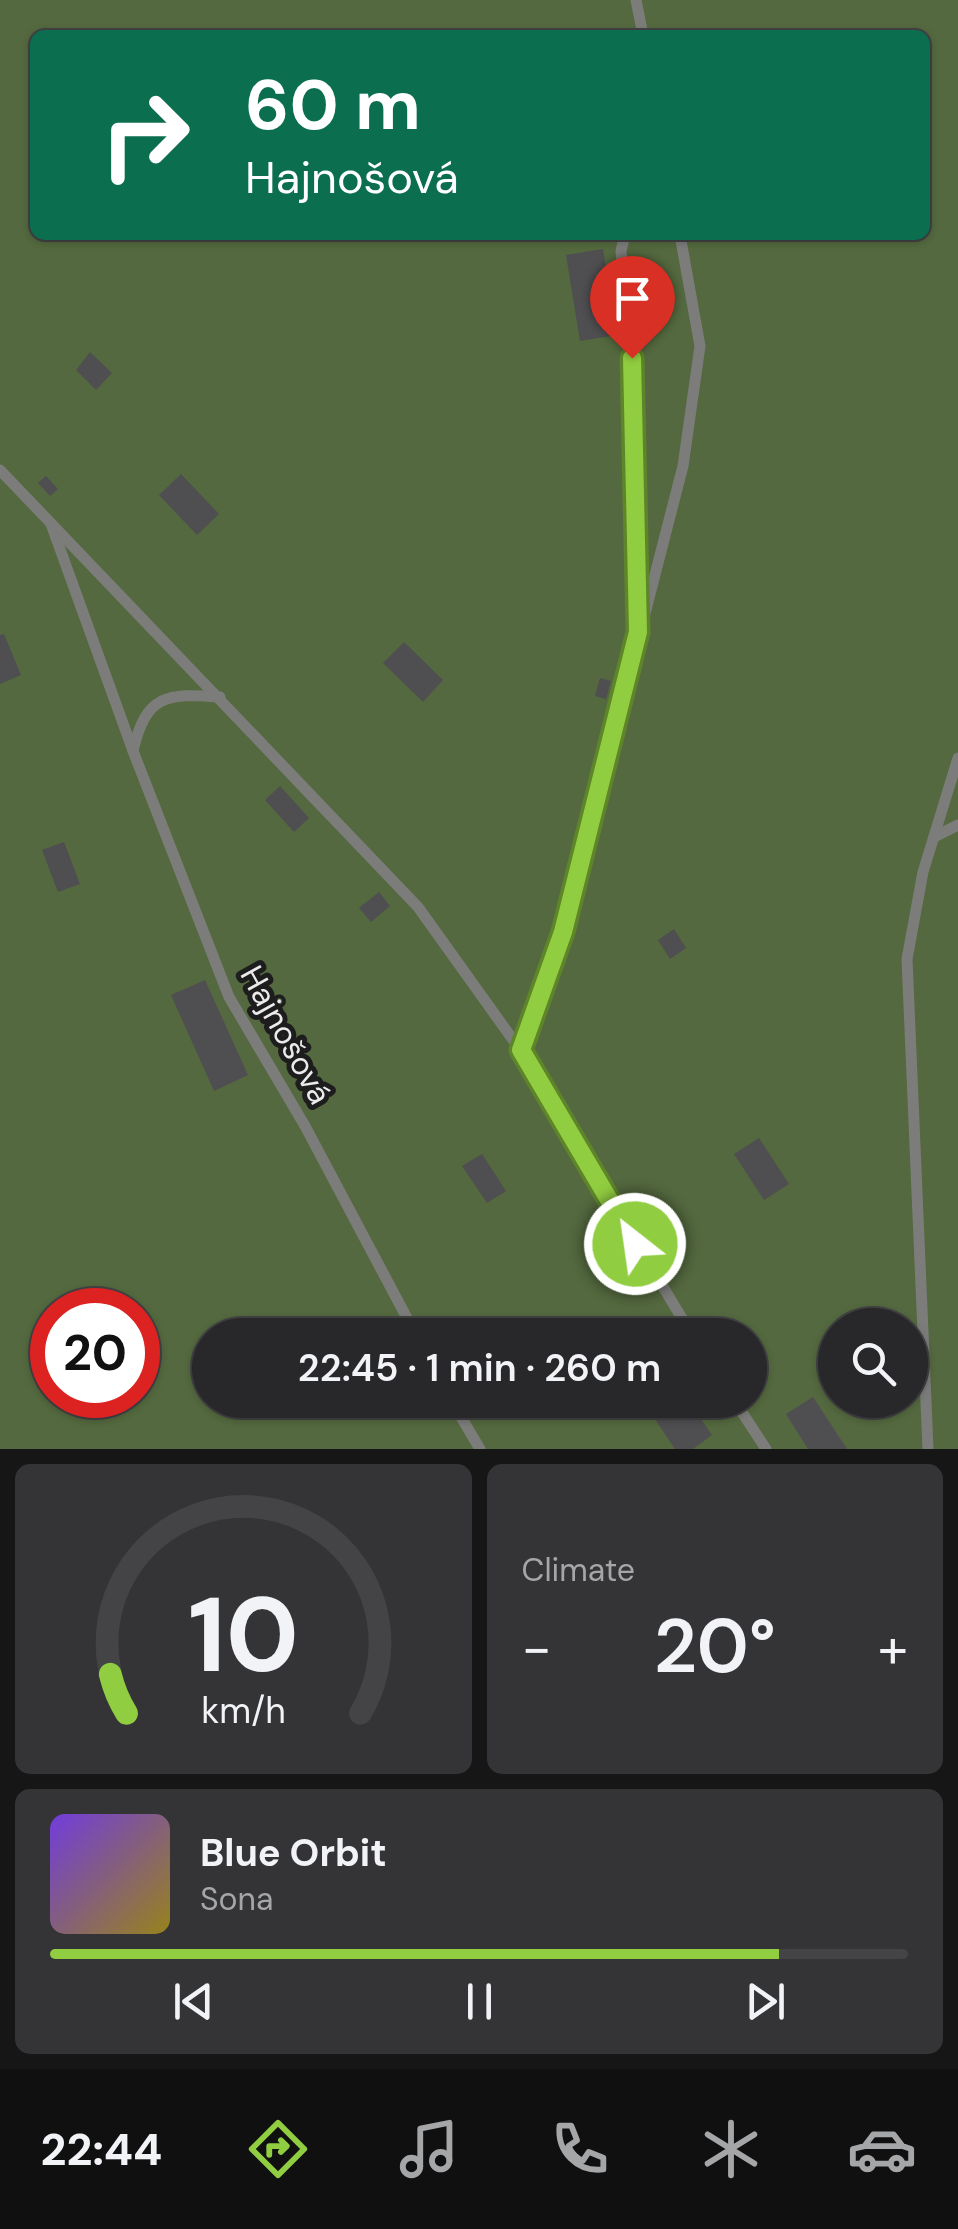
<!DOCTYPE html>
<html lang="en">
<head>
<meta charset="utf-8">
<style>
	:root { --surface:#28282a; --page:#343436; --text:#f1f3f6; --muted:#a5a6a8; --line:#444447; --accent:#91cd40 }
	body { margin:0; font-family:"DM Sans",sans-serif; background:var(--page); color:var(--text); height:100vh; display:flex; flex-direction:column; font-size:38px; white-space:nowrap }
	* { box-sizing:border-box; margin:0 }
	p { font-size:32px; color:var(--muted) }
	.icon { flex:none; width:55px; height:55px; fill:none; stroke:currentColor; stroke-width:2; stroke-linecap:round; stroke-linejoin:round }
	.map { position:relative; height:1449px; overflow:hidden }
	.sheet { display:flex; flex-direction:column; gap:15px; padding:15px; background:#161617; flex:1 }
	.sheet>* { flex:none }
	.hud { position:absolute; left:30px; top:30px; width:900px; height:210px; border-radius:15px; box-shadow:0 2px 8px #0004,0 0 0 2px var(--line); background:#0b6e4f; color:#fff; overflow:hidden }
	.fabs { position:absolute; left:818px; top:1308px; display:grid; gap:20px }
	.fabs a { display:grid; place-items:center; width:110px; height:110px; border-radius:50%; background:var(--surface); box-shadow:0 2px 8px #0004,0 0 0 2px var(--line); font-size:50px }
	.speed { position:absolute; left:30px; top:1288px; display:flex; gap:20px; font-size:50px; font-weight:700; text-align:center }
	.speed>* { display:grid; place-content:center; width:130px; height:130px; border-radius:50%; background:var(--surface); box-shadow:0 2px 8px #0004,0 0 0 2px var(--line); line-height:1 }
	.speed .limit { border:15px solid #d22; background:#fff; color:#111 }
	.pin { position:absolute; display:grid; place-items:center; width:85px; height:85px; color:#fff; margin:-102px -42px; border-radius:50% 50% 50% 0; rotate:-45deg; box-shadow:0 0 10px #0007 }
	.pin .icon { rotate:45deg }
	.me { position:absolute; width:110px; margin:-55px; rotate:330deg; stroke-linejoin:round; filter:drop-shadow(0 0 8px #0008) }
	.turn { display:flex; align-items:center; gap:35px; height:210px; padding:0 50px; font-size:45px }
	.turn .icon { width:130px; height:130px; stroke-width:2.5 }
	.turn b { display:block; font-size:70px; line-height:85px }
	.big { font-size:75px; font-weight:600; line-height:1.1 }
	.sheet .widget { flex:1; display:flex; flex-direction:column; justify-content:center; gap:15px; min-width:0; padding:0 35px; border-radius:15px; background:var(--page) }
	.sheet .dial { align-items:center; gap:0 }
	.dial svg { height:260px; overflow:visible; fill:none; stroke:var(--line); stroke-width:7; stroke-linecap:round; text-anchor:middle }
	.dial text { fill:var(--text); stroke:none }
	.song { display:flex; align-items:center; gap:30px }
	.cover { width:120px; height:120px; border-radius:15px; background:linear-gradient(135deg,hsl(260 70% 55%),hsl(50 70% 35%)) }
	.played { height:10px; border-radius:5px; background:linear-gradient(90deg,var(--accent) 85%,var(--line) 85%) }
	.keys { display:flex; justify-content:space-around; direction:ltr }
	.heat { display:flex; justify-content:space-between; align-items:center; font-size:55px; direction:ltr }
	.sheet .tiles { flex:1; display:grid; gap:15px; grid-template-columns:1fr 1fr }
	.widget:last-child { grid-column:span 2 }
	.trip { position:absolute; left:192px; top:1318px; width:575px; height:100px; border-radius:50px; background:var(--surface); box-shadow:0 2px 8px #0004,0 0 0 2px var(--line); font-weight:600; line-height:100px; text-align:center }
	.dock { display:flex; height:160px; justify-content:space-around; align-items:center; background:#101011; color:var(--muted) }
	.dock .icon { width:70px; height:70px }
	.dock .active { color:var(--accent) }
	.dock b { font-size:45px; color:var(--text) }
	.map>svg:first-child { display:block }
	.forest { fill:#54693f; fill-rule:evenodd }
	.building { fill:#4f4e51 }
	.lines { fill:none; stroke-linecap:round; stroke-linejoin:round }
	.service { stroke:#7c7d7b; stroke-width:11 }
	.route-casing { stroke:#5e852a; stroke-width:25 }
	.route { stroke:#91cd40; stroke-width:18 }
	.labels { text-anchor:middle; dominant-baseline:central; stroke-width:10; stroke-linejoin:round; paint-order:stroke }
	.street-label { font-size:32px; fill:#ebeaec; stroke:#1d1d1e }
</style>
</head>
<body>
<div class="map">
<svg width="958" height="1449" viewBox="0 0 958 1449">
	<rect width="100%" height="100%" fill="#363538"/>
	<!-- forest -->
	<path class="forest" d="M0,0H958V1449H0ZM35,35H925V235H35ZM52,1310H138V1395H52ZM835,1325H910V1400H835ZM210,1335H750V1400H210Z"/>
	<!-- building -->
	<g class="building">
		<path d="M603,249L617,335L580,341L566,255Z"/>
		<path d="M90,352L112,373L96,390L76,370Z"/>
		<path d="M181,474L219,514L197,535L159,495Z"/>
		<path d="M46,476L58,489L50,496L38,483Z"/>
		<path d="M4,634L21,675L0,684V635Z"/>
		<path d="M404,642L443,680L423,702L383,663Z"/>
		<path d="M600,678L611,681L606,699L595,696Z"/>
		<path d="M280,786L309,818L294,832L265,800Z"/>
		<path d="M64,842L80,884L58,892L42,850Z"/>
		<path d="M379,892L390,906L371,922L359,908Z"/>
		<path d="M674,929L686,948L670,959L658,940Z"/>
		<path d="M205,980L248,1075L214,1091L171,995Z"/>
		<path d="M759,1138L789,1184L764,1200L734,1154Z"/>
		<path d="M482,1154L506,1191L487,1203L462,1166Z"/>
		<path d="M813,1397L847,1449H808L786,1414Z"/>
		<path d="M642,1400H688L712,1435L693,1449H675Z"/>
	</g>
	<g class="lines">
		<!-- service -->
		<g class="service">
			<path d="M636,0L643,35"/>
			<path d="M625,235L621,251L636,394L638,614"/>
			<path d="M0,470L418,907L521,1051L692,1335"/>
			<path d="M51,524L133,751C146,694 167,693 220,697"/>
			<path d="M133,751L229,997L305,1126L416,1335"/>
			<path d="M934,837L958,825"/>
			<path d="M521,1051L563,932L683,466L700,346L680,235"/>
			<path d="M451,1400L480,1449"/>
			<path d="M734,1400L766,1449"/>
			<path d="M928,1449L907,959L923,872L958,758"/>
		</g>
	</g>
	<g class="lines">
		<defs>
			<path id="route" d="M632,358L638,632L563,932L521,1050L635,1244"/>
		</defs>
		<!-- route casing -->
		<use href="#route" class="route-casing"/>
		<!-- route -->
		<use href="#route" class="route"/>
	</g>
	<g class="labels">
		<!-- street labels -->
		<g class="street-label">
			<text transform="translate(286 1035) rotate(61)">Hajnošová</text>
		</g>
	</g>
</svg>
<div class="fabs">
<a><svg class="icon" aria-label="search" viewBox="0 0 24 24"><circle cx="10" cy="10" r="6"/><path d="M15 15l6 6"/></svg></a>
</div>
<div class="speed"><div class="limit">20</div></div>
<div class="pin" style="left:632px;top:358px;background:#d93025"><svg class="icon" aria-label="arrive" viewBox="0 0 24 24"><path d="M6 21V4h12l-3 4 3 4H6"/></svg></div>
<svg class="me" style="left:635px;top:1244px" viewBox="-20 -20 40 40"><circle r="17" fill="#91cd40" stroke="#fff" stroke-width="3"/><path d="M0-11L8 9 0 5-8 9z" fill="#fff"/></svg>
<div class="trip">22:45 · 1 min · 260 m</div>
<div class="hud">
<div class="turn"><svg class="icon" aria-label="right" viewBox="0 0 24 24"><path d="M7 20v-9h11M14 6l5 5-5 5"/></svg><div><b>60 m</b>Hajnošová</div></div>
</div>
</div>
<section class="sheet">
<div class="tiles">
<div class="widget dial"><svg viewBox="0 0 100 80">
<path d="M14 69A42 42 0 1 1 86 69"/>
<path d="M14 69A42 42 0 0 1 9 57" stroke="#91cd40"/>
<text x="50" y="56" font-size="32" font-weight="700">10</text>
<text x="50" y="72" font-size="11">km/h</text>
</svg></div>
<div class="widget"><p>Climate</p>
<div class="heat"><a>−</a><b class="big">20°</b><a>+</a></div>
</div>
<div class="widget">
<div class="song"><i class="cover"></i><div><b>Blue Orbit</b><p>Sona</p></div></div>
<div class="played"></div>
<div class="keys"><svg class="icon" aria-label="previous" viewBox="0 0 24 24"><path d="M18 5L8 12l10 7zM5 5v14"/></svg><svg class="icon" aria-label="pause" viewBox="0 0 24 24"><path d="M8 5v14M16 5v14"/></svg><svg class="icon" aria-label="next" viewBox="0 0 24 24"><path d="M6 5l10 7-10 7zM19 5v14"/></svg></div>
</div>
</div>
</section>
<nav class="dock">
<b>22:44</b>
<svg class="icon active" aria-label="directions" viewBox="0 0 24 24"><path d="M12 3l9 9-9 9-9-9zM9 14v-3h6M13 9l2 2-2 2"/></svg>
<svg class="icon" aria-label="music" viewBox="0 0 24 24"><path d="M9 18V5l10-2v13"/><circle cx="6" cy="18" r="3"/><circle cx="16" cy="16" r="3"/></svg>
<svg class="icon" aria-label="phone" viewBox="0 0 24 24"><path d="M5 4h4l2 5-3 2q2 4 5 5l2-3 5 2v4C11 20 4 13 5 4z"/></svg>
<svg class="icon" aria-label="climate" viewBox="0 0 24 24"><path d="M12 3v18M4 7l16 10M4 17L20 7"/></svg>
<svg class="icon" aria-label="car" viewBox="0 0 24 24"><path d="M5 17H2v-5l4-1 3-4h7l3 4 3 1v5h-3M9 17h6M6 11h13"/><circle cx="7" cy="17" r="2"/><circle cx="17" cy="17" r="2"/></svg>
</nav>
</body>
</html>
